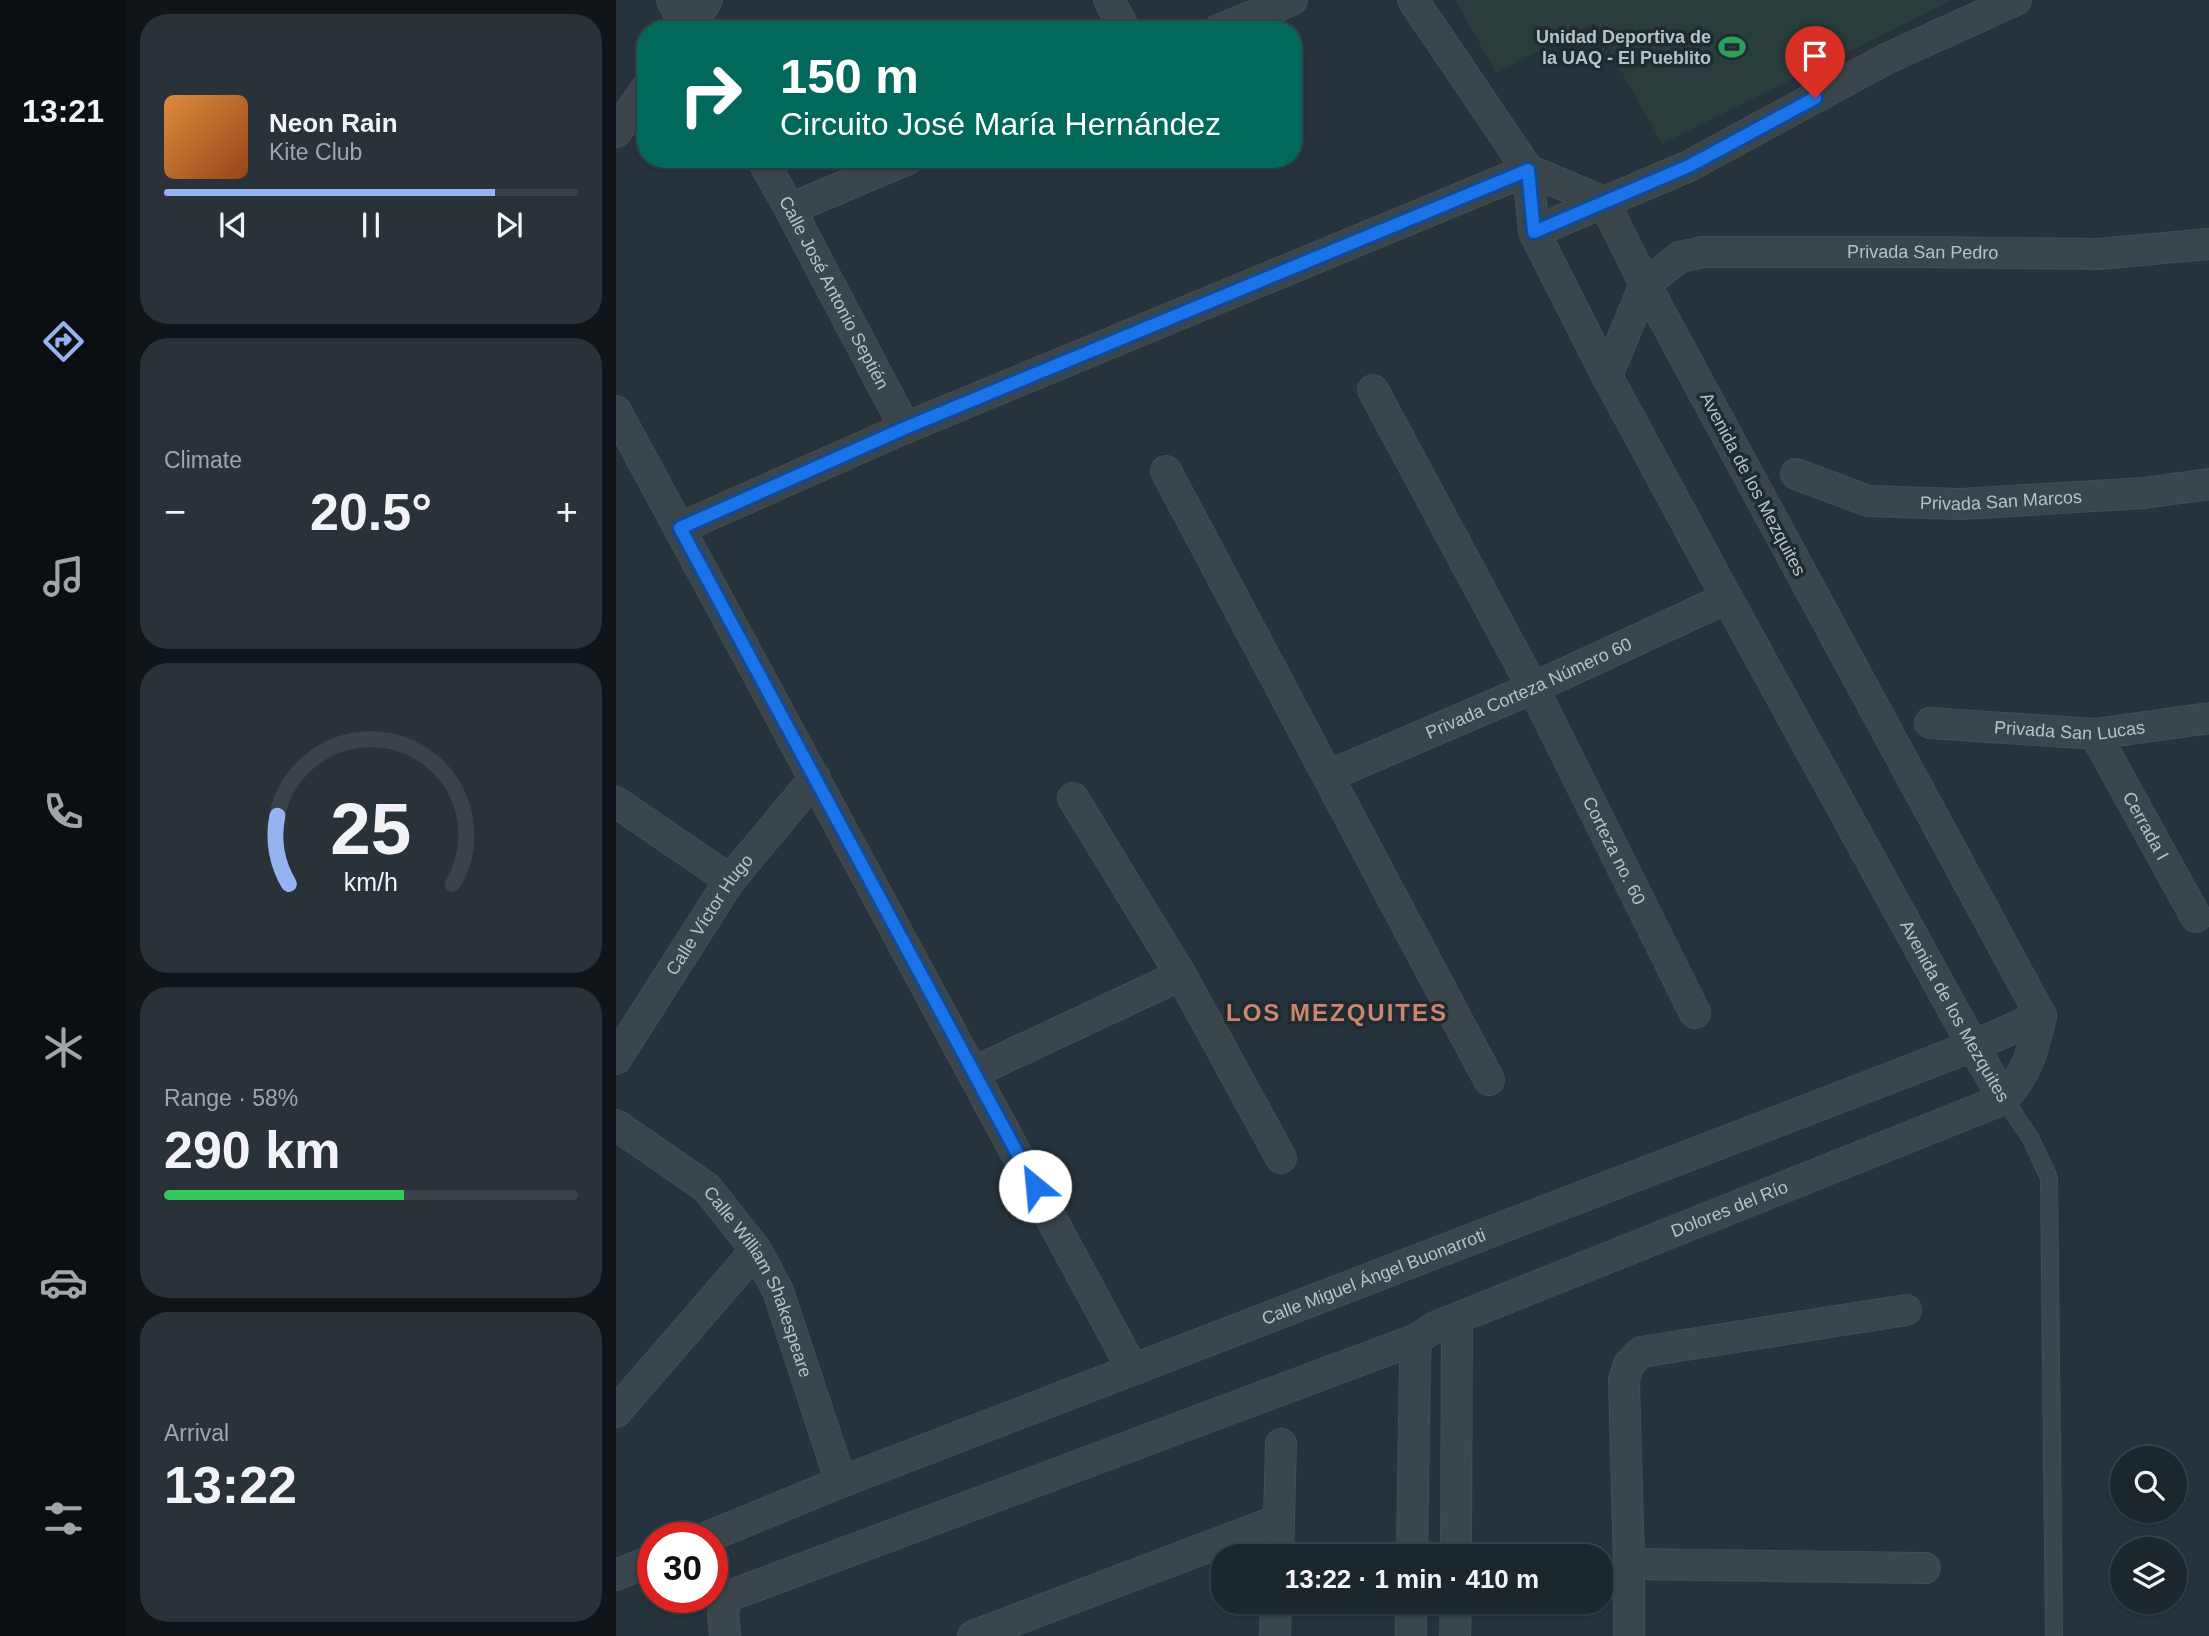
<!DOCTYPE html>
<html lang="en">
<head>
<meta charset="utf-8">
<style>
	:root { --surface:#1c262d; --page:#293239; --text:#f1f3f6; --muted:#a0a5aa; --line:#3a4349; --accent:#95b2f1 }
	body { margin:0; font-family:Helvetica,sans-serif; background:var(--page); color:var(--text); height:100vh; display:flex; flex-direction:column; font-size:26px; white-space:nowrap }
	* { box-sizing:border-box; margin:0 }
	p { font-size:23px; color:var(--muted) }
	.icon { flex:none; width:38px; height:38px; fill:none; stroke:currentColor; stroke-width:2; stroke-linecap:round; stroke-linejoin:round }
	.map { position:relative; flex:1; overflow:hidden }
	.details { display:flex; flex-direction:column; gap:14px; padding:14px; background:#0f1519; width:490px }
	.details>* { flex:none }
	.hud { position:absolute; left:21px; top:21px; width:665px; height:147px; border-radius:28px; box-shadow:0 2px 5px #0004,0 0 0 2px var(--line); background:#00695c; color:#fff; overflow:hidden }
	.tools { position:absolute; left:1494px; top:1446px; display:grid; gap:14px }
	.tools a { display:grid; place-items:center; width:77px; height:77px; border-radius:50%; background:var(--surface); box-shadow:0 2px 5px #0004,0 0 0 2px var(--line); font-size:35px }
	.speed { position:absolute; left:21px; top:1522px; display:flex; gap:14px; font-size:35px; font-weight:700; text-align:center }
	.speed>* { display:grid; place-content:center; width:91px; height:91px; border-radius:50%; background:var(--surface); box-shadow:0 2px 5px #0004,0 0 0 2px var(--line); line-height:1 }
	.speed .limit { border:10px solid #d22; background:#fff; color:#111 }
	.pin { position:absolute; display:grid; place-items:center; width:60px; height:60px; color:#fff; margin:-72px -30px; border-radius:50% 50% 50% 0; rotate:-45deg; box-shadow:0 0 7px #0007 }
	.pin .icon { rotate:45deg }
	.me { position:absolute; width:77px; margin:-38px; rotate:332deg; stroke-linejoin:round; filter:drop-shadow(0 0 5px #0008) }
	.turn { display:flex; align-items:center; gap:24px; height:147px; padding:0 28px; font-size:32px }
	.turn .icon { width:91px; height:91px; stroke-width:2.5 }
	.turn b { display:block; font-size:49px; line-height:60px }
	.big { font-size:52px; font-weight:600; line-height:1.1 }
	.details .tile { flex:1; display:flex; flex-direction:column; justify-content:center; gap:10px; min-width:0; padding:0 24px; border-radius:28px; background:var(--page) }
	.details .dial { align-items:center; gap:0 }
	.dial svg { height:182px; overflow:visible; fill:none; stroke:var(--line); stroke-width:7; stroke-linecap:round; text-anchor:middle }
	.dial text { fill:var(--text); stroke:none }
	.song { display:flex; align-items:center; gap:21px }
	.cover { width:84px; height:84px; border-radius:10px; background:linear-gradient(135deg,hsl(30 70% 55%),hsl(20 70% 35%)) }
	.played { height:7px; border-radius:4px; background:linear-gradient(90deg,var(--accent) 80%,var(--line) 80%) }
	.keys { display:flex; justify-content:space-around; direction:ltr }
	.heat { display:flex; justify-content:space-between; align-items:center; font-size:38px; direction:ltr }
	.charge { height:10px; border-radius:5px; background:linear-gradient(90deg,#34c759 58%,var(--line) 0) }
	.trip { position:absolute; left:595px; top:1544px; width:402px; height:70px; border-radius:28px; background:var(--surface); box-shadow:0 2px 5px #0004,0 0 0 2px var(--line); font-weight:600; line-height:70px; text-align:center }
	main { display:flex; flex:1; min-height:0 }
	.tabs { display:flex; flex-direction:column; width:126px; justify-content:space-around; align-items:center; background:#0b0f12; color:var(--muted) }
	.tabs .icon { width:49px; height:49px }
	.tabs .selected { color:var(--accent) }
	.tabs b { font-size:32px; color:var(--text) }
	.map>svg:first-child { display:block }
	.green { fill:#283d3c }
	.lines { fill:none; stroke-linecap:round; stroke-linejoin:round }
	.lane-casing { stroke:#434e55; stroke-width:18 }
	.street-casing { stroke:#434e55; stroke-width:32 }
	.lane { stroke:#3a454c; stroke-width:16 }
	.street { stroke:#3a454c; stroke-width:30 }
	.route-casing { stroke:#114b97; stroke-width:18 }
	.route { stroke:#1a73e8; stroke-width:12 }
	.labels { text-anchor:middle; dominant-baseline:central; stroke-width:7; stroke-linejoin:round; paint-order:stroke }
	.poi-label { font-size:18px; font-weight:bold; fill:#b6c0c7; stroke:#1f2a31; text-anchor:end }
	.street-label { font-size:18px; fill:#b6c0c7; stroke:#1f2a31 }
	.district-label { font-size:24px; font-weight:bold; letter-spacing:2px; fill:#cc866d; stroke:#1f2a31 }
</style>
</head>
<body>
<main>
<nav class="tabs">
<b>13:21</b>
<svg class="icon selected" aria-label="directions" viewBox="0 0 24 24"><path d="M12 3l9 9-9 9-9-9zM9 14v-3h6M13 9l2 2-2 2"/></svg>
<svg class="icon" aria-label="music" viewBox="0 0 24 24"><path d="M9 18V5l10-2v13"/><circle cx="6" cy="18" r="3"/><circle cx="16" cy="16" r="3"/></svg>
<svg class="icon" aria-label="phone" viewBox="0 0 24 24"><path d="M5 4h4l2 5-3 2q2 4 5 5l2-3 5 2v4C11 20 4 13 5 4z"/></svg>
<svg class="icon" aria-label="climate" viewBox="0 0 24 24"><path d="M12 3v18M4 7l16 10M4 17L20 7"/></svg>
<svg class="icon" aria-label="car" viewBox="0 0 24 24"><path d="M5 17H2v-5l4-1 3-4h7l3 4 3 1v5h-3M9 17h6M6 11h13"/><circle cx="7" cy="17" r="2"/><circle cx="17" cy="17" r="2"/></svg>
<svg class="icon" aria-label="filters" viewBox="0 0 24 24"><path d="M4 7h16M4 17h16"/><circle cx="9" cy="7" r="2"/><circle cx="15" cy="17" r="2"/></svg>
</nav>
<section class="details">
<div class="tile">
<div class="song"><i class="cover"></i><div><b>Neon Rain</b><p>Kite Club</p></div></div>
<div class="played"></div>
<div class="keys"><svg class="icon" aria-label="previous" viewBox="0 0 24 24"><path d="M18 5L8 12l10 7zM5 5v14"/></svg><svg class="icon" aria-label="pause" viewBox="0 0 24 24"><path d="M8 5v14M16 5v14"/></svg><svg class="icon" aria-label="next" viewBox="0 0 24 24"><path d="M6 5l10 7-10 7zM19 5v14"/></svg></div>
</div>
<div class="tile"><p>Climate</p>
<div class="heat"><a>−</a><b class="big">20.5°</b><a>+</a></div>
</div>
<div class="tile dial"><svg viewBox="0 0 100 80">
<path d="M14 69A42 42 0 1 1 86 69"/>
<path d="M14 69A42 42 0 0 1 9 39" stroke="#95b2f1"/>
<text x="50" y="56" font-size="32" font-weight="700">25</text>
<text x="50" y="72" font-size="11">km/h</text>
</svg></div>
<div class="tile"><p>Range · 58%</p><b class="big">290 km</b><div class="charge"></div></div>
<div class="tile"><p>Arrival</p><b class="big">13:22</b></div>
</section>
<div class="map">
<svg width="1593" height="1636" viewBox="0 0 1593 1636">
	<rect width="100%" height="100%" fill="#26333c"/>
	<!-- green -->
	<path class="green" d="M839,0H1337L1046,144L978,23L880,73Z"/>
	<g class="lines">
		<defs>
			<path id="lane" d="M1388,1099L1415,1139L1433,1178L1438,1636"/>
			<g id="street">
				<path d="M56,0L72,30"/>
				<path d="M493,0L509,30"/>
				<path id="s1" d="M797,0L912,170L918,232L991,376L1111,598L1357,1046L1388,1099"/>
				<path d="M71,30L91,0"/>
				<path d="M602,30L676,0"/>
				<path d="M0,132L30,89"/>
				<path id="s2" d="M146,159L174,209L289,428"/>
				<path d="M174,209L292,159"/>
				<path d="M918,232L1073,166L1270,59L1400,0"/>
				<path id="s3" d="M991,376L1029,284L1064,257L1087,252H1300L1483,254L1593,244"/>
				<path id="s4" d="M757,390L917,688L1079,1013"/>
				<path d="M0,411L517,1370"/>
				<path d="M550,471L873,1080"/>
				<path id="s5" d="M1180,474L1252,501L1345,504L1528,493L1593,484"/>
				<path d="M64,528L289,428L912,170"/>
				<path id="s6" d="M1314,723L1479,734L1593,718"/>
				<path id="s7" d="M1479,734L1580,917"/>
				<path id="s8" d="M712,776L917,688L1111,598"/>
				<path d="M457,798L565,975L665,1158"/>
				<path d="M0,802L114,880"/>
				<path id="s9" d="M0,1059L114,880L199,778"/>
				<path d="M358,1072L565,975"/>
				<path id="s10" d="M0,1125L91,1188L140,1250L162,1291L225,1482"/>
				<path d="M0,1412L140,1250"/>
				<path id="s11" d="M89,1538L225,1482L1357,1046L1425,1016"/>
				<path d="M662,1556L665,1444"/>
				<path id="s12" d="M796,1556L799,1356L801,1339L819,1327L1388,1099C1413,1069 1416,1053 1425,1016L1029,284L988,202L912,170"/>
				<path d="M840,1556L841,1320"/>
				<path d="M1013,1564L1309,1568"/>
				<path d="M0,1575L37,1560"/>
				<path d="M109,1636L107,1614L110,1597L801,1339"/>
				<path d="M357,1636L663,1520"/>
				<path d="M659,1636L660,1601"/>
				<path d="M795,1636V1601"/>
				<path d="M839,1636L840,1601"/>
				<path d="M1013,1636V1564L1008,1380L1013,1364L1025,1352L1290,1310"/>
			</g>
		</defs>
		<!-- lane casing -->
		<use href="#lane" class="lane-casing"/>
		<!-- street casing -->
		<use href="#street" class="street-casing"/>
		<!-- lane -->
		<use href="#lane" class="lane"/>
		<!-- street -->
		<use href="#street" class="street"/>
	</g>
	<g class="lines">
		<defs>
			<path id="route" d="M419,1186L64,528L289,428L912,170L918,232L1073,166L1199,98"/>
		</defs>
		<!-- route casing -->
		<use href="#route" class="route-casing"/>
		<!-- route -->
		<use href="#route" class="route"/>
	</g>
	<!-- icons -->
	<defs>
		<symbol id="stadium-bare" viewBox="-9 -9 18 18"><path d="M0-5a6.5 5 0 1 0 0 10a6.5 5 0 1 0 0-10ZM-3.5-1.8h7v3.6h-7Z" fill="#2e9e5b" stroke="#1f2a31" stroke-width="2.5" paint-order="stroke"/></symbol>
	</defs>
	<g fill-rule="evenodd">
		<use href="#stadium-bare" x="1097" y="28" width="38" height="38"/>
	</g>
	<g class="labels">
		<!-- poi labels -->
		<g class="poi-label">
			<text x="1095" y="37">Unidad Deportiva de<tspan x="1095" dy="21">la UAQ - El Pueblito</tspan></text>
		</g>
		<!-- street labels -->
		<g class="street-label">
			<text stroke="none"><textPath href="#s3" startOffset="387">Privada San Pedro</textPath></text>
			<text stroke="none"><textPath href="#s2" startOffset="152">Calle José Antonio Septién</textPath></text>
			<text transform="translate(1137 484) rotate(62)">Avenida de los Mezquites</text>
			<text stroke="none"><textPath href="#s5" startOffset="210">Privada San Marcos</textPath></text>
			<text stroke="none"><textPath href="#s8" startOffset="219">Privada Corteza Número 60</textPath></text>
			<text stroke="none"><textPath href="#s6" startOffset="140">Privada San Lucas</textPath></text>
			<text stroke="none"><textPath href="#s7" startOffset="105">Cerrada I</textPath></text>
			<text stroke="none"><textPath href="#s4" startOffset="520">Corteza no. 60</textPath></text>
			<text stroke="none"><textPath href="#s9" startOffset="172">Calle Víctor Hugo</textPath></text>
			<text stroke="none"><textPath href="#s1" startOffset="1153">Avenida de los Mezquites</textPath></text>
			<text stroke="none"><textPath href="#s12" startOffset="556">Dolores del Río</textPath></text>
			<text stroke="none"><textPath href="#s11" startOffset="718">Calle Miguel Ángel Buonarroti</textPath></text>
			<text stroke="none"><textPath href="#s10" startOffset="219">Calle William Shakespeare</textPath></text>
		</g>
		<!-- district labels -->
		<g class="district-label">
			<text x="721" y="1012">LOS MEZQUITES</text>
		</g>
	</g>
</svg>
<div class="tools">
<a><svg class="icon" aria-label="search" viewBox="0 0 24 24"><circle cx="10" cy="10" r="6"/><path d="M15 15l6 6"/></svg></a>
<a><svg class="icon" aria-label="layers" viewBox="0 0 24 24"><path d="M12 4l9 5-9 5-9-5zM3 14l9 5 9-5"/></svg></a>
</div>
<div class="speed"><div class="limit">30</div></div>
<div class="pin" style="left:1199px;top:98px;background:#d93025"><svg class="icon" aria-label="arrive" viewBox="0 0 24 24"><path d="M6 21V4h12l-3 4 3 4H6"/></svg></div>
<svg class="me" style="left:419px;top:1186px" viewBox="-20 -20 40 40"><circle r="19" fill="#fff"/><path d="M0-13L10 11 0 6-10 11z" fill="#1a73e8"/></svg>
<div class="trip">13:22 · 1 min · 410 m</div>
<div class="hud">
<div class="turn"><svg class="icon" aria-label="right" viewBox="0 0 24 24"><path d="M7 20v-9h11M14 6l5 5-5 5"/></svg><div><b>150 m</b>Circuito José María Hernández</div></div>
</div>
</div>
</main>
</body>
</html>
